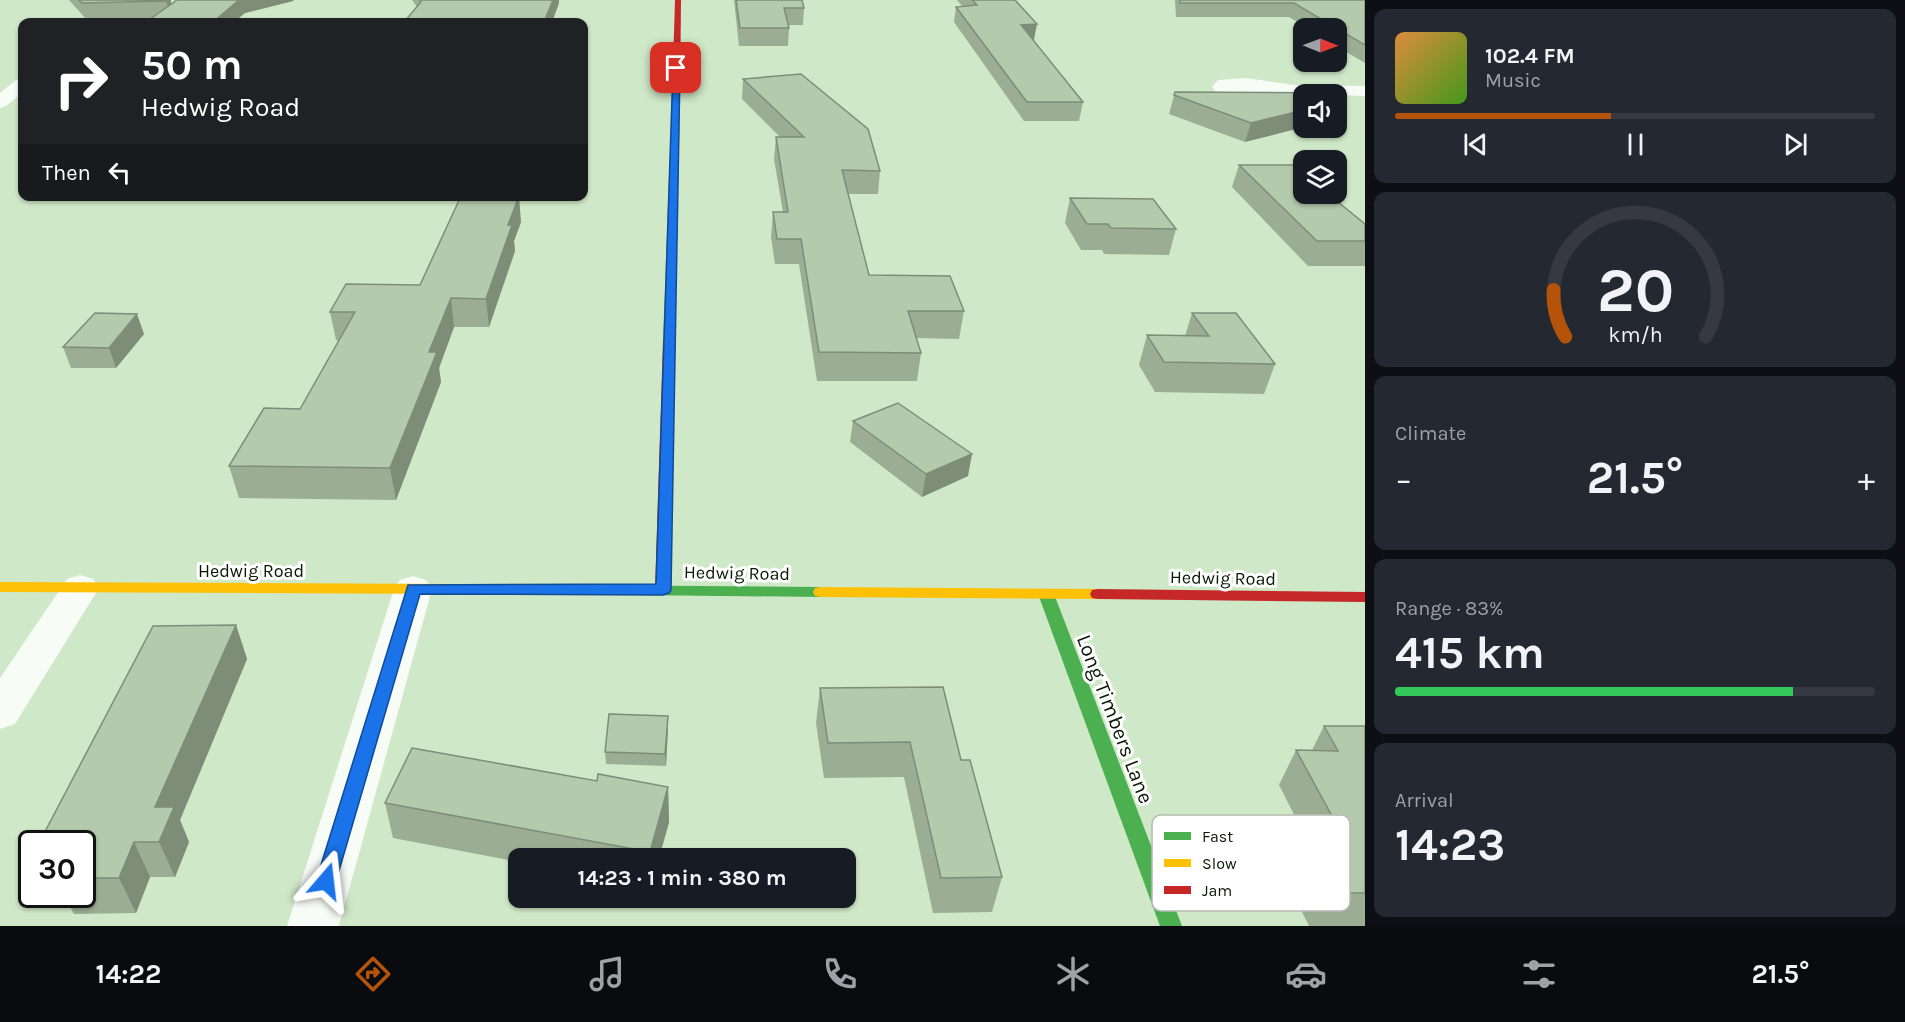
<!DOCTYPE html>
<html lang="en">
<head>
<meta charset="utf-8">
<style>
	:root { --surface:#171b24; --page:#242831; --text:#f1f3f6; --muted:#9ea1a6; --line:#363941; --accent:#b45309 }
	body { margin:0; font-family:Karla,sans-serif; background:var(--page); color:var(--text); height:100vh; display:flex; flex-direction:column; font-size:22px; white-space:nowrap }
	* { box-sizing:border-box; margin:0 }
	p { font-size:20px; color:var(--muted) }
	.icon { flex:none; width:33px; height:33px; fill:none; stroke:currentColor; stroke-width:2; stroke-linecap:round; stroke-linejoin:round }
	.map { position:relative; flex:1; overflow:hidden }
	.sheet { display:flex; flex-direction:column; gap:9px; padding:9px; background:#0d0f14; width:540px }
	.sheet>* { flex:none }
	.top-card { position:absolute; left:18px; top:18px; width:570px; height:183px; border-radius:12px; box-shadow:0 2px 4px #0004; background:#202124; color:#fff; overflow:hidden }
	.needle { width:39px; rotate:91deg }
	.fabs { position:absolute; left:1293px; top:18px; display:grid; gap:12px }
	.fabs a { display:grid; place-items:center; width:54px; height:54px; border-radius:12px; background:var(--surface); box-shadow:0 2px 4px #0004; font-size:30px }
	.speed { position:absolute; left:18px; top:830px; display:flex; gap:12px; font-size:30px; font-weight:700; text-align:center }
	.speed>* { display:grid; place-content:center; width:78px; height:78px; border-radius:50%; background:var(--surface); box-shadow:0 2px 4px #0004; line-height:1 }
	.speed .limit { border:3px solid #111; border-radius:9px; background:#fff; color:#111 }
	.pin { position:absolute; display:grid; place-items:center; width:51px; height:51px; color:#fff; margin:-26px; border-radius:12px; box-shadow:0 3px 9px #0006 }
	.me { position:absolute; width:66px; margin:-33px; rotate:17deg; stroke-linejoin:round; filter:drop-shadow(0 0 4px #0008) }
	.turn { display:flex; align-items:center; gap:21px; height:126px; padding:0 24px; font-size:27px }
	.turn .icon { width:78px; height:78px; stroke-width:2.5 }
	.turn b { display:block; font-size:42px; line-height:51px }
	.then { display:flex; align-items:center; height:57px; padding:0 24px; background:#0003; gap:12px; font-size:22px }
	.big { font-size:45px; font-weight:700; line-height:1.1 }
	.sheet .widget { flex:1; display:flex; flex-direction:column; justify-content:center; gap:9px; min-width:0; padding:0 21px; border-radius:12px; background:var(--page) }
	.sheet .dial { align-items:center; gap:0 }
	.dial svg { height:156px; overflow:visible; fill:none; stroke:var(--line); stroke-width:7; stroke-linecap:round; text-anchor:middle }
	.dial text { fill:var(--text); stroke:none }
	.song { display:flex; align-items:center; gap:18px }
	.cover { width:72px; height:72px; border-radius:9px; background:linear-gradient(135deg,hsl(30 70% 55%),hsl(100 70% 35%)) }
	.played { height:6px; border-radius:3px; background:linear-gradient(90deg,var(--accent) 45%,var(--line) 45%) }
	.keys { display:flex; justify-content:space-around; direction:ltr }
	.heat { display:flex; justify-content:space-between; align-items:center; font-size:33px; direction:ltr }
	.charge { height:9px; border-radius:4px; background:linear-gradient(90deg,#34c759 83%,var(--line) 0) }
	.trip { position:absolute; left:508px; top:848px; width:348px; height:60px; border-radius:12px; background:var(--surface); box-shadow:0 2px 4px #0004; font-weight:700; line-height:60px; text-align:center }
	.tab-bar { display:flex; height:96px; justify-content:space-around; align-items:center; background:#090b0e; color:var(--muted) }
	.tab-bar .icon { width:42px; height:42px }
	.tab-bar .on { color:var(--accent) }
	.tab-bar b { font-size:27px; color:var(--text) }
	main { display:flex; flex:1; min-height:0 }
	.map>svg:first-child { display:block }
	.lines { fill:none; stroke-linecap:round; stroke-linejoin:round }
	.street { fill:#f8fcf7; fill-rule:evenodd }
	.fast { fill:#4caf50; fill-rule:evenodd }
	.slow { fill:#ffc107; fill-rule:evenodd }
	.jam { fill:#c62828; fill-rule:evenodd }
	.wall { fill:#9bae94 }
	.shaded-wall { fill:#7e8d78 }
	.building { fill:#b4caac; stroke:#7e8d78; stroke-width:1.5 }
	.route { fill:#1a73e8; stroke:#114b97; stroke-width:1.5 }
	.labels { text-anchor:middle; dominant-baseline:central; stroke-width:6; stroke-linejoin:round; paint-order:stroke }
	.street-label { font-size:18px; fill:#081803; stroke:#fff }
	.near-street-label { font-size:21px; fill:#081803; stroke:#fff }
	.key { fill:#fff; stroke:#b5bab3; stroke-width:1.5 }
	.key-label { font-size:16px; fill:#081803 }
</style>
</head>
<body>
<main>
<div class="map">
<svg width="1365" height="926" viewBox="0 0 1365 926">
	<rect width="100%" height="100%" fill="#cfe8c7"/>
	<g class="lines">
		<!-- street -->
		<g class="street">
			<path d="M1246,78L1294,85L1365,86V96L1304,94L1248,99L1215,91L1212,87L1218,80Z"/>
			<path d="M22,79V93L6,106L0,108V93L16,80Z"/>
			<path d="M80,575L93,579L99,588L15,724L0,729V678L67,579Z"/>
			<path d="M413,576L426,580L432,589L339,926H287L394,589L400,580Z"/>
		</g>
		<!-- fast -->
		<g class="fast">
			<path d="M676,95L680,97L675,340L669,343L663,340L672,97Z"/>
			<path d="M459,584L821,587L827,588L829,592L827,596L821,597L453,593L451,589L453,585Z"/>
			<path d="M1046,589L1052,590L1054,594L1182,926H1160L1038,594L1040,590Z"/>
		</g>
		<!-- slow -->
		<g class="slow">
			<path d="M0,582L459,584L465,585L467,589L465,593L459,594L0,592Z"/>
			<path d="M821,587L1098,589L1104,590L1106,594L1104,598L1098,599L821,597L815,596L813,592L815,588Z"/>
		</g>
		<!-- jam -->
		<g class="jam">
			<path d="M675,0H681L680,97L676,99L672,97Z"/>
			<path d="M669,337L675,340L671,590L669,594H657L655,590L663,340Z"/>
			<path d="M1098,589L1365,592V602L1098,599L1092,598L1090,594L1092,590Z"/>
		</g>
	</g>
	<!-- wall -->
	<g class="wall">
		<path d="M69,0H171V4L293,1L245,13L234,22H146L152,18L87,20Z"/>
		<path d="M412,0H559V3L552,22H405L417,7Z"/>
		<path d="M734,0H802L804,8L803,25H789V28L788,46H739Z"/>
		<path d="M957,0H1015L1034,40H1033L1083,102L1079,121H1024L954,22L956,7L962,6Z"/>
		<path d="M1175,0H1365V63L1336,46V28H1308L1289,17H1176Z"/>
		<path d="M743,79L880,171L878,194H848L869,275L964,311L959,339L916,338L921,353L917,381H817L799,264H775L771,237L773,212H783L774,159L776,137H780L742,99Z"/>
		<path d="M1175,92L1333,93L1245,142L1169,114Z"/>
		<path d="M1239,165L1365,224V266H1308L1232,187Z"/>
		<path d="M1070,198L1176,229L1169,255L1104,254L1102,250H1081L1065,223Z"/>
		<path d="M521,222L514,241L515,251L489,327H454L439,368L441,382L396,500L239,498L229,466L300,409L339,341L336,340L330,312L420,285Z"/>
		<path d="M1192,313L1275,364L1264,394L1155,392L1139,365L1147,335L1185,336Z"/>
		<path d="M144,334L116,368H71L63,347Z"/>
		<path d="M853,421L968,476L922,497L850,442Z"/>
		<path d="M236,625L247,659L180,820L189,842L175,877H150L136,913L74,914L63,894H82V843Z"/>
		<path d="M820,688L961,760L1002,877L992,912L933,913L904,777L824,778L816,723Z"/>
		<path d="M1324,726H1365V926H1309L1284,875L1303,840H1307L1279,785L1296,750H1312Z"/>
		<path d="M668,728L666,766L606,764L605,752Z"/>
		<path d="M597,781L668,787L669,822L659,858H519V862L393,838L385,803Z"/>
	</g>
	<!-- shaded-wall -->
	<g class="shaded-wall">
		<path d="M166,0H171V3L170,18Z"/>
		<path d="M239,0H294L293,1L245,13L234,22H213Z"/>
		<path d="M553,0H559V3L552,22H544Z"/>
		<path d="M1037,24L1034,40L1018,41L1021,25Z"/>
		<path d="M1304,110V127L1245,142L1251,123Z"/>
		<path d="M519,196L521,222L514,241L515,251L489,327L486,299L508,225Z"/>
		<path d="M451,298L454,327L439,368L441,382L396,500L390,468L429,352Z"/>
		<path d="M137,314L144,334L116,368L109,348Z"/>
		<path d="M972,454L968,476L922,497L926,474Z"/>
		<path d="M236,625L247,659L180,820L189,842L175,877L159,842L155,807Z"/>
		<path d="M668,716V728L666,766L665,754Z"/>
		<path d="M668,787L669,822L659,858H650V852Z"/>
		<path d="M134,842L150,877L136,913L119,878Z"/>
	</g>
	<!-- building -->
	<g class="building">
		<path d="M79,0H166V1L82,3Z"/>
		<path d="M177,0H239L213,22H146Z"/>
		<path d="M420,0H553L544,22H404L421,2Z"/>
		<path d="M736,0H802L804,8H784L789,28H740Z"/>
		<path d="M972,0H1015L1037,24L1021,25L1083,102H1027L956,7L977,5Z"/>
		<path d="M1180,0H1365V45L1294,3H1180Z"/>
		<path d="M801,74L868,129L880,171L842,170L869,275L950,276L964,311H908L921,353L819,352L801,239H777L773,212H788L776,137H804L743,79Z"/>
		<path d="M1175,92L1333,93L1334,94H1304V110L1251,123L1174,95Z"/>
		<path d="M1239,165H1294L1304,173V194H1328L1365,224V241H1317Z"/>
		<path d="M461,196H519L508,225H512L486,299L451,298L429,352H437L390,468L229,466L264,408L300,409L355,312H330L346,284L420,285Z"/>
		<path d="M1070,198L1153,199L1176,229L1111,228L1108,224H1087Z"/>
		<path d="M95,313L137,314L109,348L63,347Z"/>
		<path d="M1192,313H1236L1275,364L1164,362L1147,335L1209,336Z"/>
		<path d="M898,403L972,454L926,474L853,421Z"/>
		<path d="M236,625L155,807H174L159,842H134L119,878H82V843H39L153,626Z"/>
		<path d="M943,687L961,760H970L1002,877L941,878L910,742L828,743L820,688Z"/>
		<path d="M609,714L668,716L665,754L605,752Z"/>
		<path d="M1324,726H1365V893H1330L1303,840H1345L1296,750L1338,751Z"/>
		<path d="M412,748L597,781L598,774L668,787L650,852L385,803Z"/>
	</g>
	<!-- route -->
	<path class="route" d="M676,66L680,68L671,590L669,593L663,595L420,594L336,881L333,888L326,890L319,888L316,881L408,585L656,584L673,68Z"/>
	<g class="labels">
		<!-- street labels -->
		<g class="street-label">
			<text x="251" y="571">Hedwig Road</text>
			<text transform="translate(737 573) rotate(1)">Hedwig Road</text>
			<text transform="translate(1223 578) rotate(1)">Hedwig Road</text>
		</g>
		<!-- near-street labels -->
		<g class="near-street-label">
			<text transform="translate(1115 719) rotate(69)">Long Timbers Lane</text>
		</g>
	</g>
	<!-- legend -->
	<rect x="1152" y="815" width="198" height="96" rx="9" class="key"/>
	<rect x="1164" y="832" width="27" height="8" fill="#4caf50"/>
	<rect x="1164" y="859" width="27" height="8" fill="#ffc107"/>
	<rect x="1164" y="886" width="27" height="8" fill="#c62828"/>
	<g class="key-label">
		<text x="1202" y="842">Fast</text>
		<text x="1202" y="869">Slow</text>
		<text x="1202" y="896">Jam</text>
	</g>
</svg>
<div class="fabs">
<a><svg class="needle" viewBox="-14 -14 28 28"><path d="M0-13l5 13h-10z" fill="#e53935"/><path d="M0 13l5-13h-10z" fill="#9ea1a6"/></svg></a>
<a><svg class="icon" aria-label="sound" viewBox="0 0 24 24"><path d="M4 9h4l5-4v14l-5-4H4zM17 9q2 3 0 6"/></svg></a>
<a><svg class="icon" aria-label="layers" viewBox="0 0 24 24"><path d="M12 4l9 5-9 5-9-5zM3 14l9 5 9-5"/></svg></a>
</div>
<div class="speed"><div class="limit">30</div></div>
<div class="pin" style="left:676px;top:68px;background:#d93025"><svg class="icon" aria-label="arrive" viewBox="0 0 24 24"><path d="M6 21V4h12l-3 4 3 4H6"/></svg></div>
<svg class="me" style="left:326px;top:881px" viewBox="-20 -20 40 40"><path d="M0-17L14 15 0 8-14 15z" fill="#1a73e8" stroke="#fff" stroke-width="4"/></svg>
<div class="trip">14:23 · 1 min · 380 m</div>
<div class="top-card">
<div class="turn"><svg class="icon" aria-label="right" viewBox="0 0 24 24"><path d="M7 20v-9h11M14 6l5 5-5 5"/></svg><div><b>50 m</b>Hedwig Road</div></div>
<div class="then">Then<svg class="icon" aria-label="left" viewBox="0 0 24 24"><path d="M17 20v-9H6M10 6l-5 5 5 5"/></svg></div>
</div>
</div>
<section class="sheet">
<div class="widget">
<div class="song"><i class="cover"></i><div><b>102.4 FM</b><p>Music</p></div></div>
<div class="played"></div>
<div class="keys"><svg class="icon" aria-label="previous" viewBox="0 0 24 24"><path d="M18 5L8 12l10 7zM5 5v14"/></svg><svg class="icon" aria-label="pause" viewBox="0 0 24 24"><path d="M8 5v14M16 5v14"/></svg><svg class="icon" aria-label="next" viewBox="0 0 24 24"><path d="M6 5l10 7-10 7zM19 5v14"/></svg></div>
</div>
<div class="widget dial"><svg viewBox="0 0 100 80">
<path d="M14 69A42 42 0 1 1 86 69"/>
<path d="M14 69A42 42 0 0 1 8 45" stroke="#b45309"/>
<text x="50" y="56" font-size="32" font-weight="700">20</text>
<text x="50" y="72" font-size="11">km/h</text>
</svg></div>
<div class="widget"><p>Climate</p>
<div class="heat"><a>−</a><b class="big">21.5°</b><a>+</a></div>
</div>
<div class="widget"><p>Range · 83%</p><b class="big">415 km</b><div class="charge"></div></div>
<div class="widget"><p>Arrival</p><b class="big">14:23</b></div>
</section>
</main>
<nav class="tab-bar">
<b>14:22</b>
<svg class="icon on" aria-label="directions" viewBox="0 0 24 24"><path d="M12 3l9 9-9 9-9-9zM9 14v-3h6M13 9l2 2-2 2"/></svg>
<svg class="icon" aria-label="music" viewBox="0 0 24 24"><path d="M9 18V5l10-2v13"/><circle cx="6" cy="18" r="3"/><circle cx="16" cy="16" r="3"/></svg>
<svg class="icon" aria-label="phone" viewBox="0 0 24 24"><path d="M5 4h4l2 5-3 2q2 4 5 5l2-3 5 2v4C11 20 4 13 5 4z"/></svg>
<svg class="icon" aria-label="climate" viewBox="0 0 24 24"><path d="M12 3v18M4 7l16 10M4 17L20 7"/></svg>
<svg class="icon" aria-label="car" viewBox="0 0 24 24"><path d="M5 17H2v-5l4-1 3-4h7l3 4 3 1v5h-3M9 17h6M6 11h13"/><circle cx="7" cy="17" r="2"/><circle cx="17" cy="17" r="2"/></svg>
<svg class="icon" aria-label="filters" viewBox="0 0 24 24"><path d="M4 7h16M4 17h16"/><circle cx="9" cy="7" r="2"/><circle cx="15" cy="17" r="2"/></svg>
<b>21.5°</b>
</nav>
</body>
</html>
